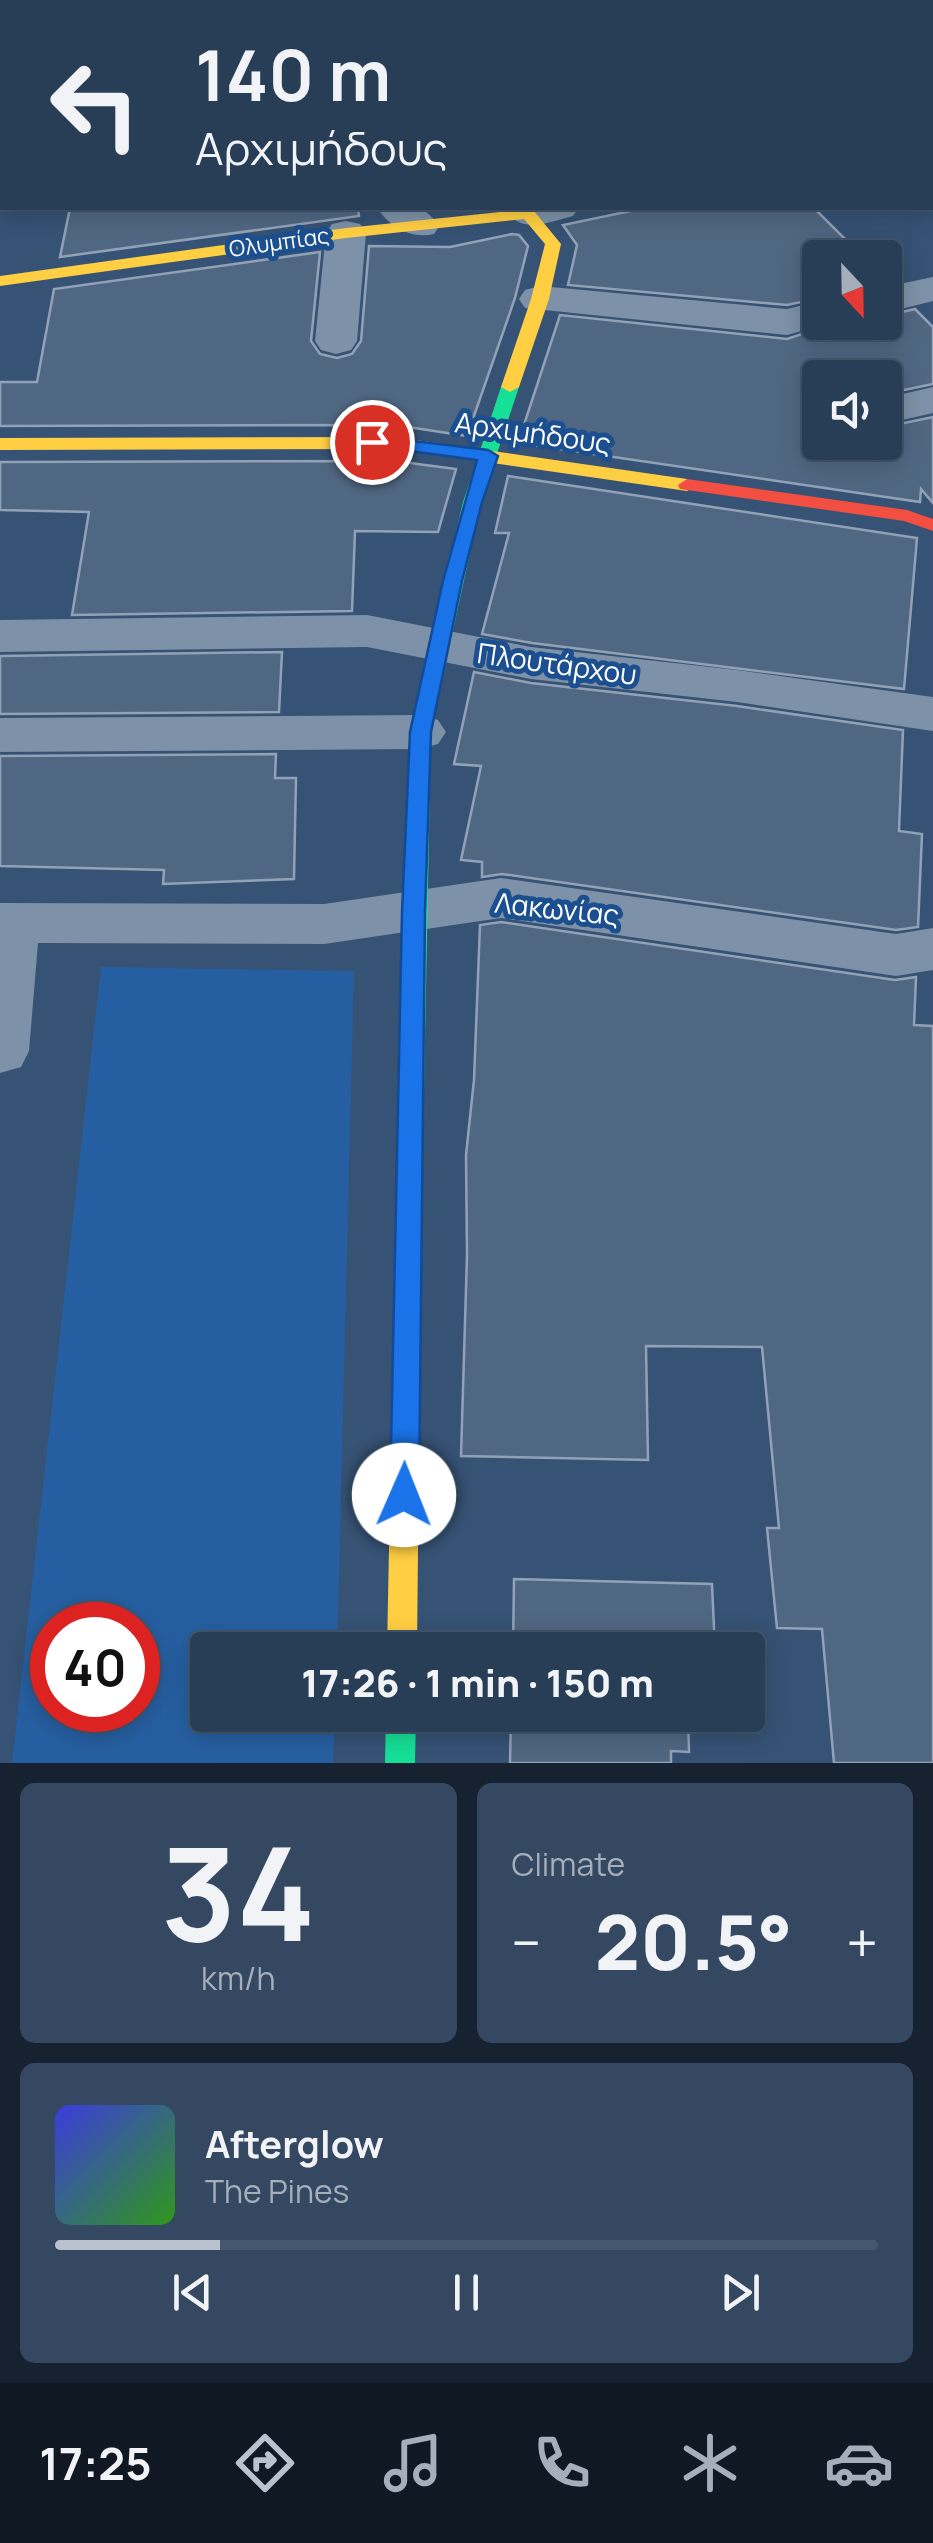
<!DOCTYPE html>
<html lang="en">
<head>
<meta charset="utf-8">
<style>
	:root { --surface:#283e57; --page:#344961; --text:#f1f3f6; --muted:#a5aeba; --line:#44576d; --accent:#b9c2ce }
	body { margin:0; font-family:Manrope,sans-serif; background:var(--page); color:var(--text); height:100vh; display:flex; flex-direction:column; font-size:38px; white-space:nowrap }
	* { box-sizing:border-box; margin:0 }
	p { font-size:32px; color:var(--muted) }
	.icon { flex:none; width:55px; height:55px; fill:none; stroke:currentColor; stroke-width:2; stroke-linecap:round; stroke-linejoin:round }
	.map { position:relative; height:1763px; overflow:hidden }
	.drawer { display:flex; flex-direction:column; gap:20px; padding:20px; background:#162230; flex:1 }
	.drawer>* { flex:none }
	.hud { position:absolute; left:0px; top:0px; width:935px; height:210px; box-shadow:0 5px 25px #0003,0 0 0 2px var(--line); background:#283e57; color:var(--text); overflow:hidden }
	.needle { width:65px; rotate:158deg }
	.tools { position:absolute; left:802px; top:240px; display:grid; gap:20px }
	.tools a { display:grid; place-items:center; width:100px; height:100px; border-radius:10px; background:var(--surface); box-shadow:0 5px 25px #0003,0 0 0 2px var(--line); font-size:50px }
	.speed { position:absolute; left:30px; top:1602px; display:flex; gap:20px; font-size:50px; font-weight:700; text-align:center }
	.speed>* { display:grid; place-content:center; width:130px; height:130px; border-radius:50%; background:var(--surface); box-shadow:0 5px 25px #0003,0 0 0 2px var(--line); line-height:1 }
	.speed .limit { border:15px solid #d22; background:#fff; color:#111 }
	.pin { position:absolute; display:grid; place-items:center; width:85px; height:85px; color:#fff; margin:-42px; border:5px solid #fff; border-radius:50%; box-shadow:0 2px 10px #0007 }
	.me { position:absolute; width:110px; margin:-55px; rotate:1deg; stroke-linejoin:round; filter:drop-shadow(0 0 8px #0008) }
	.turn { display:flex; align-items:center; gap:35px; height:210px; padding:0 30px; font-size:45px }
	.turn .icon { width:130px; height:130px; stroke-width:2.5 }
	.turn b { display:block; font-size:70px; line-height:85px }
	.big { font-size:75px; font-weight:800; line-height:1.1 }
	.drawer .widget { flex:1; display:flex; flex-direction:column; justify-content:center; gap:15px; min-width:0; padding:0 35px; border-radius:15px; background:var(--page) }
	.drawer .dial { align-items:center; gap:0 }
	.dial b { font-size:130px; line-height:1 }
	.song { display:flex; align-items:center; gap:30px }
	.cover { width:120px; height:120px; border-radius:15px; background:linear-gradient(135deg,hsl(240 70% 55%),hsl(110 70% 35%)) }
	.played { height:10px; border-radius:5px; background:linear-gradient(90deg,var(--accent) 20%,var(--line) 20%) }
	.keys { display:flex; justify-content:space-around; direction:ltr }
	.heat { display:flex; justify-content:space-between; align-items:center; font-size:55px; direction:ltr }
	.drawer .tiles { flex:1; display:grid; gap:20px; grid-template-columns:1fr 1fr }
	.widget:last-child { grid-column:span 2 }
	.trip { position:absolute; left:190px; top:1632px; width:575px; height:100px; border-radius:10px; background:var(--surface); box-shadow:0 5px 25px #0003,0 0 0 2px var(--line); font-weight:800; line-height:100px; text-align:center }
	.menu { display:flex; height:160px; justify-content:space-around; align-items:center; background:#101923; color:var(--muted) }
	.menu .icon { width:70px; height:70px }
	.menu .selected { color:var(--accent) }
	.menu b { font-size:45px; color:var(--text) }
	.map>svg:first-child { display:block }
	.green { fill:#265fa1; fill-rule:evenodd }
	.building { fill:#506783; stroke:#92a2b6; stroke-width:2.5 }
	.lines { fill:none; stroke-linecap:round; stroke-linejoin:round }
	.street { fill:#7d92a8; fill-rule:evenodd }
	.fast { fill:#16e098; fill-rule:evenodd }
	.slow { fill:#ffcf43; fill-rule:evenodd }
	.jam { fill:#f24e42; fill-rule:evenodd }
	.route { fill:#1a73e8; stroke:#114b97; stroke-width:2.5 }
	.labels { text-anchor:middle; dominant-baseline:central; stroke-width:10; stroke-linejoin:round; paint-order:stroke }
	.far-street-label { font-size:22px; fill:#fff; stroke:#1b4f8f }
	.street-label { font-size:28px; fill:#fff; stroke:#1b4f8f }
</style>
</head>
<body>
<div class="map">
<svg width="933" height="1763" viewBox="0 0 933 1763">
	<rect width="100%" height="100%" fill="#365274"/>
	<!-- green -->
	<path class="green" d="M101,967L354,971L337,1650H208V1715H335L333,1763H12ZM52,1625H138V1710H52Z"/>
	<!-- building -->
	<g class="building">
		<path d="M70,208H358L359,216L60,257Z"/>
		<path d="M645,208H814L864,258H820V298L787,305L568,285L577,245L563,225Z"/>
		<path d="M512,234L519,235L528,246L515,298L467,436L395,425L0,426V382H37L54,289L320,252L311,341L320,354L337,358L352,354L361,341L369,246L450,247Z"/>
		<path d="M915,309L933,327V384L885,394V378H820V442H885V427L933,417V503L921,489L920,502L518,443L560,315L787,339L838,322H885V316Z"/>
		<path d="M395,461L456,469L438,532L355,531L352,611L72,615L89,512L0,510V462Z"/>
		<path d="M508,476L917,538L904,689L532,643L482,634L509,533H495Z"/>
		<path d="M282,652L279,712L0,714V656Z"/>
		<path d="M474,672L531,683L737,706L903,730L899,831L922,834L918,927L896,930L502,874L482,877V862L461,860L481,766L454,764Z"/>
		<path d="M276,754L275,778H296L294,879L163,884L164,870L0,866V756Z"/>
		<path d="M501,922L895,980L916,977L914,1025L933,1026V1763H834L822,1629L777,1628L767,1528H779L762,1347L646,1346L648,1460L461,1456L467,1255L466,1155L474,1080L480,925Z"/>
		<path d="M514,1579L712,1584L715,1650H513Z"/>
		<path d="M511,1715H688L689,1752L671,1751V1763H510Z"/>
	</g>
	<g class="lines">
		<!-- street -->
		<g class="street">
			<path d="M144,0H180L182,2H146Z"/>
			<path d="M331,0H367L369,2H333Z"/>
			<path d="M0,46L2,47V72L0,71Z"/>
			<rect x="0" y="113" width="2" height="22"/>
			<path d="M933,119V142H932V119Z"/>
			<path d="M377,208H422L440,225L434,234C411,239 391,228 377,208Z"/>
			<path d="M503,208H579L573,216C545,223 522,235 503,208Z"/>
			<path d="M346,221L360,224L366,233L357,341L351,350L336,354L321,350L315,341L326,233L332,224Z"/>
			<path d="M933,277V301L885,313V287Z"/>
			<path d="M540,286L787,309L820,301V322H835L787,335L525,308L519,299L525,290Z"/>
			<path d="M933,387V413L885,424V398Z"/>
			<path d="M367,615L531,647L737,670L933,697V731L737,702L531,679L367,647L0,652V620Z"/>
			<path d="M420,715L438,720L446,732L438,744L420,749L0,752V718Z"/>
			<path d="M501,878L896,934L933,928V970L896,976L501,918L324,944L38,943L29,1051L21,1067L0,1073V903L324,904Z"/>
		</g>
		<!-- fast -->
		<g class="fast">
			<path d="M510,382L519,387L481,502L431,732L421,1246L417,1253L408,1257L399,1253L395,1246L409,732L463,502L501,387Z"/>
			<path d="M386,1715H416L415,1763H385Z"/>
		</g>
		<!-- slow -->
		<g class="slow">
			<path d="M528,209L534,211L561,244L549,299L519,387L510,392L501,387L531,299L545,244L524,219L346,238L0,286V276L346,228Z"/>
			<path d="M395,437L687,479L696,485L687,491L395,449L0,450V438Z"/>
			<path d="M408,1235L417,1239L421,1246L417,1650H387L395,1246L399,1239Z"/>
		</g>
		<!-- jam -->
		<path class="jam" d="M687,479L907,510L933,519V531L904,521L680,489L678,485Z"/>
	</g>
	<!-- route -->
	<path class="route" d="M372,436L488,450L498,456L482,502L462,581L431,732L425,912L419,1495L415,1504L404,1507L394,1504L390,1495L402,912L410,732L443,581L477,460L365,445V438Z"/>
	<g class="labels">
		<!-- far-street labels -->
		<g class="far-street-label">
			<text transform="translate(279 242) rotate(-8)">Ολυμπίας</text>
		</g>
		<!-- street labels -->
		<g class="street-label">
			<text transform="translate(533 432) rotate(8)">Αρχιμήδους</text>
			<text transform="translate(557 663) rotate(8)">Πλουτάρχου</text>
			<text transform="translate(557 908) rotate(6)">Λακωνίας</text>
		</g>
	</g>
</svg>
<div class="tools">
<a><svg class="needle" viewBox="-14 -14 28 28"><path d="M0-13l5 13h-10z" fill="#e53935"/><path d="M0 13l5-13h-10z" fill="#a5aeba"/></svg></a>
<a><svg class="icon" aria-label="sound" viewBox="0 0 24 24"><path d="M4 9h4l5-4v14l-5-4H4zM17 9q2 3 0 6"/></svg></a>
</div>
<div class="speed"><div class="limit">40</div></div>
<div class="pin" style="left:372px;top:442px;background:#d93025"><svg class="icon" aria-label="arrive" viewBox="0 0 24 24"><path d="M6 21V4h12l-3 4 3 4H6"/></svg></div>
<svg class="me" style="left:404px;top:1495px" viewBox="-20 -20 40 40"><circle r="19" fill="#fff"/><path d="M0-13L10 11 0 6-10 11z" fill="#1a73e8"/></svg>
<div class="trip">17:26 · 1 min · 150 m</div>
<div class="hud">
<div class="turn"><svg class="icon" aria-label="left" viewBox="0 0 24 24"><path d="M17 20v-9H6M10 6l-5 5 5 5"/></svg><div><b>140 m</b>Αρχιμήδους</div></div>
</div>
</div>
<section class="drawer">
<div class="tiles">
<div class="widget dial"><b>34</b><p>km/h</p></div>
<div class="widget"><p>Climate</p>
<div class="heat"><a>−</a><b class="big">20.5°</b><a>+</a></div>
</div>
<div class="widget">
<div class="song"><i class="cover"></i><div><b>Afterglow</b><p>The Pines</p></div></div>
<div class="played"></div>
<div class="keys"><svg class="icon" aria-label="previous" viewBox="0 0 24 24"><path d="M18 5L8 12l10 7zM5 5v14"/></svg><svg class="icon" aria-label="pause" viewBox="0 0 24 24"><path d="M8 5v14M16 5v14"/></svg><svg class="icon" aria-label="next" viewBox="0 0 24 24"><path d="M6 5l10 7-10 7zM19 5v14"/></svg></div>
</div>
</div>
</section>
<nav class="menu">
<b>17:25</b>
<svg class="icon selected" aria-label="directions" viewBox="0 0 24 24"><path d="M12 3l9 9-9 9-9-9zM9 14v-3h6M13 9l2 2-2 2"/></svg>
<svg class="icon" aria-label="music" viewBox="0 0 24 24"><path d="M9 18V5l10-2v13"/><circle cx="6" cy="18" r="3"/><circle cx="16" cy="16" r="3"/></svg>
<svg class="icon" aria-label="phone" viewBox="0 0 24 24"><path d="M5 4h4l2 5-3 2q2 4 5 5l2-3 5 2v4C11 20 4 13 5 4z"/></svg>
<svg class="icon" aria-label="climate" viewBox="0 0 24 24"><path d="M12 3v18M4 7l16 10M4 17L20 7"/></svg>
<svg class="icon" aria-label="car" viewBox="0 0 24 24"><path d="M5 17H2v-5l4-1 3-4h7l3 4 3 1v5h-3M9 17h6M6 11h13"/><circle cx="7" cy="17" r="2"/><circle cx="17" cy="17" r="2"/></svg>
</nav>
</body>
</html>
